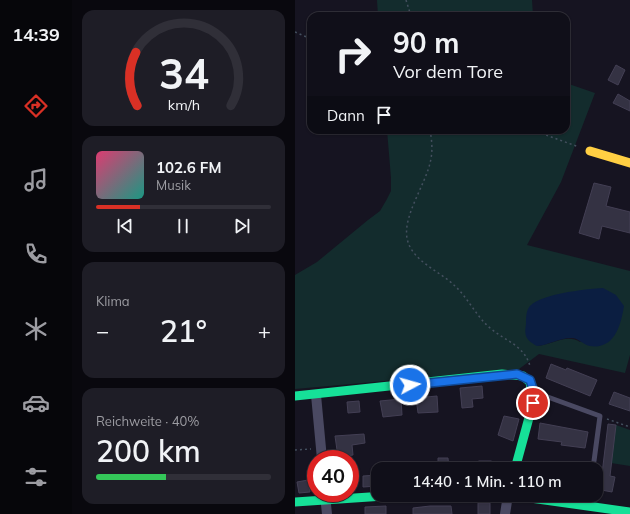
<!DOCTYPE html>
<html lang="de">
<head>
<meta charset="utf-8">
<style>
	:root { --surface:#100f19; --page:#1e1d26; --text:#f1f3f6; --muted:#9c9ca2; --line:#302f38; --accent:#d93025 }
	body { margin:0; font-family:Mulish,sans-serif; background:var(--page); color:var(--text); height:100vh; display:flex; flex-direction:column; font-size:15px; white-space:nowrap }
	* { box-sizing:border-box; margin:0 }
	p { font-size:13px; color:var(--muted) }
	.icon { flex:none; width:22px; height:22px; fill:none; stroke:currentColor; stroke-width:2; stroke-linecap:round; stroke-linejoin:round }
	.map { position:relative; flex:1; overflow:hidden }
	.drawer { display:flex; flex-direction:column; gap:10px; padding:10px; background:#09080e; width:223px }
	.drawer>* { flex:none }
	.top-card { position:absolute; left:12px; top:12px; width:263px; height:122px; border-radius:12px; box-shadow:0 1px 3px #0004,0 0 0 1px var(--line); background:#100f19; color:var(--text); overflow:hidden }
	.speed { position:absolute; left:12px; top:450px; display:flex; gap:8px; font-size:20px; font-weight:700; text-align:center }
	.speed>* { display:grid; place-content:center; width:52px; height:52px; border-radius:50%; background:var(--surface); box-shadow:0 1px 3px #0004,0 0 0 1px var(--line); line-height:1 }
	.speed .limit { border:6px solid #d22; background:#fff; color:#111 }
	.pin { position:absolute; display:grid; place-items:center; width:34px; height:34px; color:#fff; margin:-17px; border:2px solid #fff; border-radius:50%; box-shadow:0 1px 4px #0007 }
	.me { position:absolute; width:44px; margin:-22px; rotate:84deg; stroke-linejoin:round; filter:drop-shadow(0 0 3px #0008) }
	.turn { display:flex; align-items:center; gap:14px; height:84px; padding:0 20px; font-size:18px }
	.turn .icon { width:52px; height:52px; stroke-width:2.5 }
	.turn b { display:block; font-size:28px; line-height:34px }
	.then { display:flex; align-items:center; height:38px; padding:0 20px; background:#0003; gap:8px; font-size:15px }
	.big { font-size:30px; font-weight:600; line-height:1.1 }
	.drawer .widget { flex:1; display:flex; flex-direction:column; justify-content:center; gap:6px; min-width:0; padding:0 14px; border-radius:12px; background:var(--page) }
	.drawer .dial { align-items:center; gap:0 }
	.dial svg { height:104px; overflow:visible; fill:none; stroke:var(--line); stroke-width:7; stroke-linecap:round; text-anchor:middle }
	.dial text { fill:var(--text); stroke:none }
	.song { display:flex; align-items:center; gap:12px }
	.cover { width:48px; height:48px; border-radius:6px; background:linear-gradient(135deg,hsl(340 70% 55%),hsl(170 70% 35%)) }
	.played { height:4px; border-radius:2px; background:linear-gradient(90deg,var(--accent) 25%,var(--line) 25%) }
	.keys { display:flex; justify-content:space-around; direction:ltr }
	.heat { display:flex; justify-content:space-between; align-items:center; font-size:22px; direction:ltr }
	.charge { height:6px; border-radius:3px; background:linear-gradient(90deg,#34c759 40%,var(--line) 0) }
	.trip { position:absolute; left:76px; top:462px; width:232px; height:40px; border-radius:12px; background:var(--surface); box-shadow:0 1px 3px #0004,0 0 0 1px var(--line); font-weight:600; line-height:40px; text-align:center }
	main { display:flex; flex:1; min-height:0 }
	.tab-bar { display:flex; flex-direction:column; width:72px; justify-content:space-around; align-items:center; background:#06060a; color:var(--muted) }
	.tab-bar .icon { width:28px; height:28px }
	.tab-bar .active { color:var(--accent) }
	.tab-bar b { font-size:18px; color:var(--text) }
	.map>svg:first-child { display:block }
	.green { fill:#132c2d; fill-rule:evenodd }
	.water { fill:#0b1e41 }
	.building { fill:#343243; stroke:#433f54 }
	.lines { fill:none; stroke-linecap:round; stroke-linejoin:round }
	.path { stroke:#44505f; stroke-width:1.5; stroke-dasharray:2 3; stroke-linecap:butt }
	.lane { stroke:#4a4962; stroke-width:5 }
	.street { stroke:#4a4962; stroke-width:10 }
	.fast { stroke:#16e098; stroke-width:9 }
	.slow { stroke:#ffcf43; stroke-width:9 }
	.route-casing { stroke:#114b97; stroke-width:10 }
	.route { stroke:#1a73e8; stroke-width:7 }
</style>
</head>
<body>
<main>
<nav class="tab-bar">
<b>14:39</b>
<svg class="icon active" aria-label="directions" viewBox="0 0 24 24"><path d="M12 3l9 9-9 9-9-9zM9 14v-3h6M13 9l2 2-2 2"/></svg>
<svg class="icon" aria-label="music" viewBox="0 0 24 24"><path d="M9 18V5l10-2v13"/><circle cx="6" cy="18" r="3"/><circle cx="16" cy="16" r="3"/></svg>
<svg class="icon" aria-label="phone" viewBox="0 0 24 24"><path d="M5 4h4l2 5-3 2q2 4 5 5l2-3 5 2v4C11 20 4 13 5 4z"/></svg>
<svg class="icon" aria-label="climate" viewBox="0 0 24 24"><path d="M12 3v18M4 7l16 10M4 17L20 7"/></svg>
<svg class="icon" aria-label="car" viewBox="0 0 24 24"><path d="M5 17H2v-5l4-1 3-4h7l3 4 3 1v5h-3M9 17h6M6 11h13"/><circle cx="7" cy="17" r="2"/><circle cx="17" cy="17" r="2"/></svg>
<svg class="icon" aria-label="filters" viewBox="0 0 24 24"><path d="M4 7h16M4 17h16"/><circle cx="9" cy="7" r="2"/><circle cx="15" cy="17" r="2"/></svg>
</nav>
<section class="drawer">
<div class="widget dial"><svg viewBox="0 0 100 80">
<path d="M14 69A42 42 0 1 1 86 69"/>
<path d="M14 69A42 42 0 0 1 13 28" stroke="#d93025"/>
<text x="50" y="56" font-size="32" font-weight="700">34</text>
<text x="50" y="72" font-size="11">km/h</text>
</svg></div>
<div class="widget">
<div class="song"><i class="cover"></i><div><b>102.6 FM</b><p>Musik</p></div></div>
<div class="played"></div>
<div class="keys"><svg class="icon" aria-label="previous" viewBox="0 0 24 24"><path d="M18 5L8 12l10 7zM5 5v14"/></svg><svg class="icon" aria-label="pause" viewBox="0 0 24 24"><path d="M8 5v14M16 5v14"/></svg><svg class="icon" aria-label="next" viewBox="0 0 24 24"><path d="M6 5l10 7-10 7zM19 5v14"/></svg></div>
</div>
<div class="widget"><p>Klima</p>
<div class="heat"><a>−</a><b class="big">21°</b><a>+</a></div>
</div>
<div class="widget"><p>Reichweite · 40%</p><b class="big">200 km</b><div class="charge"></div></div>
</section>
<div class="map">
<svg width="335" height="514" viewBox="0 0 335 514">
	<rect width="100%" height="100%" fill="#161421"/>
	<!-- green -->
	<g class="green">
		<path d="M82,0H237L238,16H83Z"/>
		<path d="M271,83L300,93L266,182L232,245L335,271V355L330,373L244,354L224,369L0,389V275L22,262L73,220L85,211L92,199L96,191V178L92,130H271ZM329,306L285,342C272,333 256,345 242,346Z"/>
		<path d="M321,425L335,430V466L316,463Z"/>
	</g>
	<!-- water -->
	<path class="water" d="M308,288L321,295L329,306C326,324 320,350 295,346C289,345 284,339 278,338C266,337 254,345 242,346C231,340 229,336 231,324C231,320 231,313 233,309C240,294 292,289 308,288Z"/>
	<!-- building -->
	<g class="building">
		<path d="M321,65L330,70L323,85L313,80Z"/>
		<path d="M323,94L335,101V111L318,103Z"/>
		<path d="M299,183L316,187L311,206L335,212V233L307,226L304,239L284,233Z"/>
		<path d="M256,364L271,370L272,368L302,380L295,396L251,378Z"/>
		<path d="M187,386L188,398L177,399L178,407L167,408L165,388Z"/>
		<path d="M319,392L335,398V411L314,404Z"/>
		<path d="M142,396L143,412L123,413L121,398Z"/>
		<path d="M106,399L107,415L88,417L85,401Z"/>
		<path d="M64,401L65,412L53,413L52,402Z"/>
		<path d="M209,416L224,419L218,441L203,435Z"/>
		<path d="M245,423L293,432L290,448L266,445L267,442L243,439Z"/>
		<path d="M313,424L321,425L315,476L320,477L317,492L301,489V473L307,474Z"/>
		<path d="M69,434L70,443L57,445L58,455L43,457L40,436Z"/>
		<path d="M143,458H153L154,469H143Z"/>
		<rect x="184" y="461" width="12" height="8"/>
		<path d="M83,475V486L68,487V476Z"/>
		<path d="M13,480L15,492L4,493L2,482Z"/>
		<rect x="183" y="503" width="12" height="11"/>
		<path d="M91,506V514H70V507Z"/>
		<path d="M135,506H156L157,514H118V508Z"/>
	</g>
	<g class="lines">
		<!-- path -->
		<g class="path">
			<path d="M111,0L116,16"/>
			<path d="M0,32L16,39"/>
			<path d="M135,130C137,141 138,152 135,163C130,185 108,216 112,238C116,261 145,271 160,286C173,298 181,316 195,328C210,341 229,345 235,366"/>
			<path d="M237,130L284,147"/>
			<path d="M312,419L335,427"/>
			<path d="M0,450L16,449"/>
		</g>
		<!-- lane -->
		<path class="lane" d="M239,392L305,416L299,461"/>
		<!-- street -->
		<g class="street">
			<path d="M21,395L27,459"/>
			<path d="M30,495L32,514"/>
			<path d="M210,514L213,495"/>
		</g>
		<!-- fast -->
		<g class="fast">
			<path d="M0,396L207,374L228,376L235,382L238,403L220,469"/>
			<path d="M214,495L335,512"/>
			<path d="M0,502L104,495"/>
		</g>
		<!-- slow -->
		<path class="slow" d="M295,151L335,163"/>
	</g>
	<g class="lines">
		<defs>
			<path id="route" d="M115,385L222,374L235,380L239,392L238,403"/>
		</defs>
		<!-- route casing -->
		<use href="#route" class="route-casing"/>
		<!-- route -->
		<use href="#route" class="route"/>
	</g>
</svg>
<div class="speed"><div class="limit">40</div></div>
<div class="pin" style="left:238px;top:403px;background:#d93025"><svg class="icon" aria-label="arrive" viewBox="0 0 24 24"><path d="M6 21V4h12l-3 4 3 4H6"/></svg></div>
<svg class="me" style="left:115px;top:385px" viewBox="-20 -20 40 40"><circle r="17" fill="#1a73e8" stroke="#fff" stroke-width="3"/><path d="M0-11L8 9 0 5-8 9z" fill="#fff"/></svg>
<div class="trip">14:40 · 1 Min. · 110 m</div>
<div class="top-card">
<div class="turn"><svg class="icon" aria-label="right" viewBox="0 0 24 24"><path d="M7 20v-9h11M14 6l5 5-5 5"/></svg><div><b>90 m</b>Vor dem Tore</div></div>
<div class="then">Dann<svg class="icon" aria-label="arrive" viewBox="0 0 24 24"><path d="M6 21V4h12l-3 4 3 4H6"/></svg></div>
</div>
</div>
</main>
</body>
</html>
